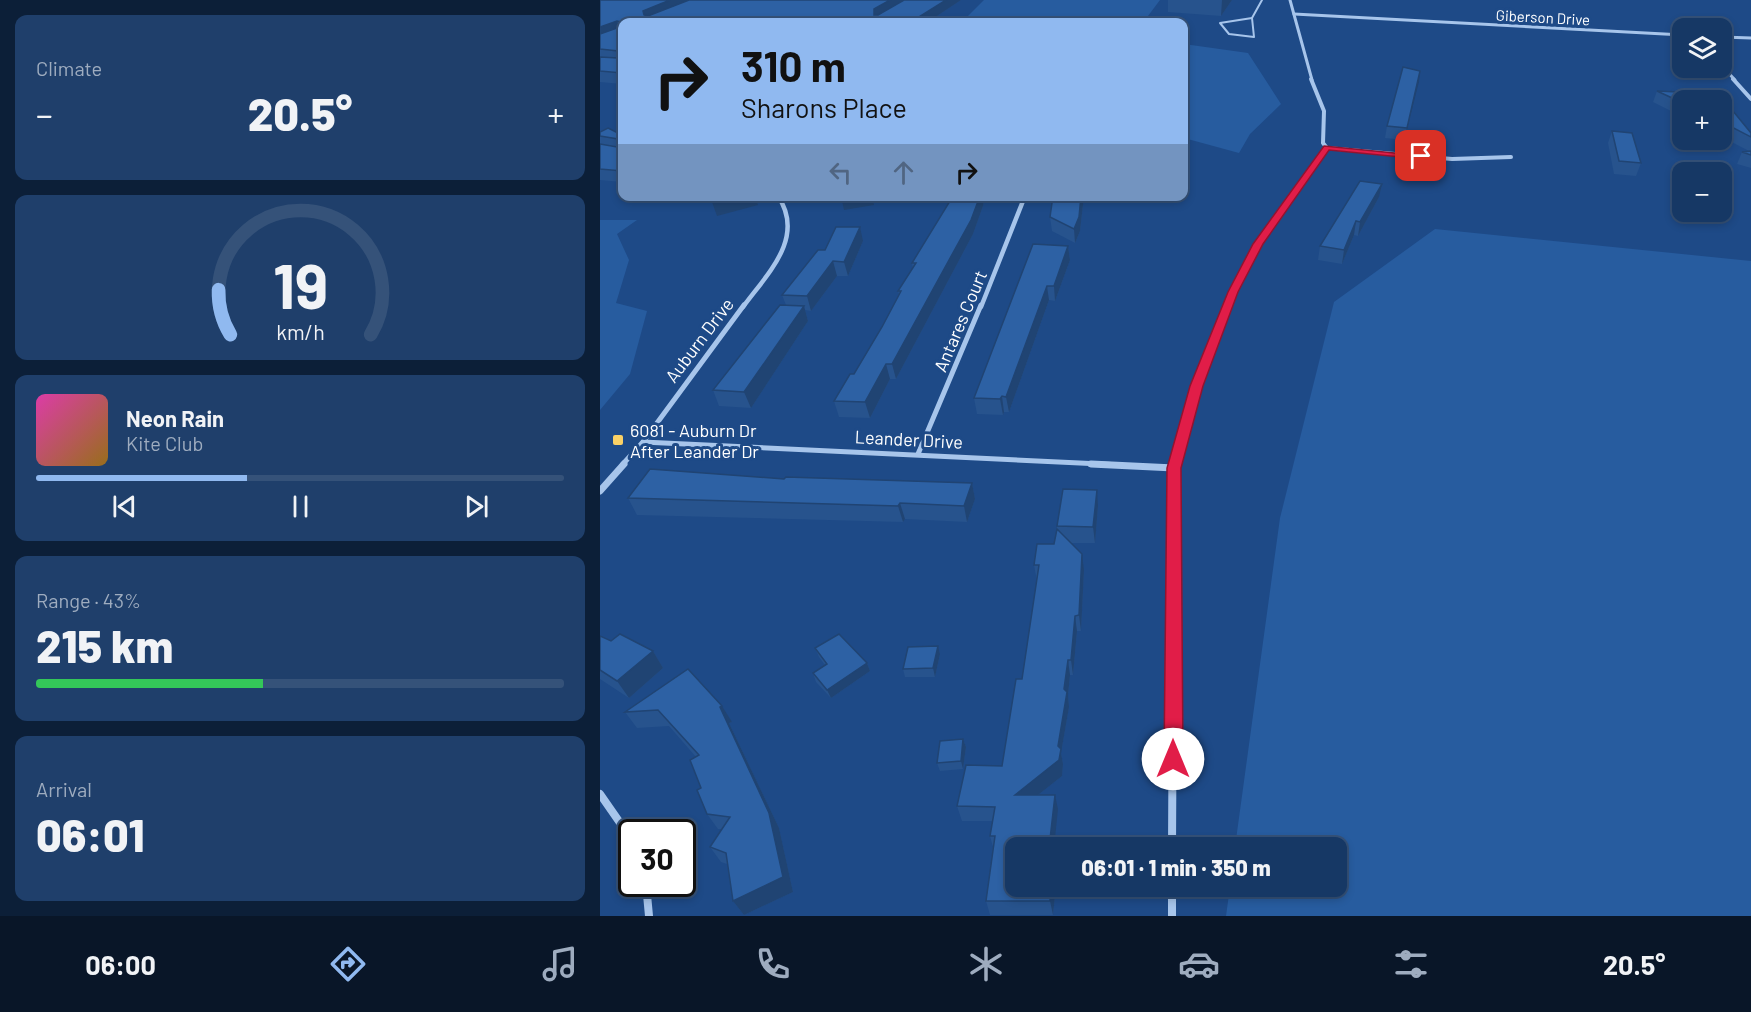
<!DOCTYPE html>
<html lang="en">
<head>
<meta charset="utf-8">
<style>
	:root { --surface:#163865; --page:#1f3f6b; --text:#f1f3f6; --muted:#9eacbf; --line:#355279; --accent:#90b9f0 }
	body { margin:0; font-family:Barlow,sans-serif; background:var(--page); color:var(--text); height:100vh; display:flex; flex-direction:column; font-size:22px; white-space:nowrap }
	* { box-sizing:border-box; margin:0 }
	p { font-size:20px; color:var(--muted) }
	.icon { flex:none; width:33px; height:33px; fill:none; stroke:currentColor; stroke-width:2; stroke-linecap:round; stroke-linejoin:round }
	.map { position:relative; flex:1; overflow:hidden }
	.details { display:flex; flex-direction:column; gap:15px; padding:15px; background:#0c1f38; width:600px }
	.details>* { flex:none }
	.hud { position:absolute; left:18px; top:18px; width:570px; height:183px; border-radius:12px; box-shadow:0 3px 9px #0003,0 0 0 2px var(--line); background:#90b9f0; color:#111; overflow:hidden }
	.buttons { position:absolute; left:1072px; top:18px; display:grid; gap:12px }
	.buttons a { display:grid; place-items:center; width:60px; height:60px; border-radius:12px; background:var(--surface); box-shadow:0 3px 9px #0003,0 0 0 2px var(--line); font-size:30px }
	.speed { position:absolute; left:18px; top:819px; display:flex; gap:12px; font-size:30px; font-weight:700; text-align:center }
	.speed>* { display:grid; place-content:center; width:78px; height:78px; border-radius:50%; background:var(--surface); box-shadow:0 3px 9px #0003,0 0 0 2px var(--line); line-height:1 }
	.speed .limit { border:3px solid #111; border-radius:9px; background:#fff; color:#111 }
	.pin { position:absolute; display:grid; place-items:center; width:51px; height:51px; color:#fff; margin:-26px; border-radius:12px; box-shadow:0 3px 9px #0006 }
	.me { position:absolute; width:66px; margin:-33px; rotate:0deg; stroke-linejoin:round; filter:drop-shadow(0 0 4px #0008) }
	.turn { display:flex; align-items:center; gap:21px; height:126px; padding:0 24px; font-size:27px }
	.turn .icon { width:78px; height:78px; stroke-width:2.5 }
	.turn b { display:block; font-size:42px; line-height:51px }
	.lanes { display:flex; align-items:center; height:57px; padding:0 24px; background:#0003; justify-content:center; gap:30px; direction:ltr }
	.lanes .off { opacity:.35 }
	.big { font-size:45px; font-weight:800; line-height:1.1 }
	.details .widget { flex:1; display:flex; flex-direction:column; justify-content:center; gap:9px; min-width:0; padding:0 21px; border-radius:12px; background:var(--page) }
	.details .dial { align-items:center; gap:0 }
	.dial svg { height:156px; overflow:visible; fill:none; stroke:var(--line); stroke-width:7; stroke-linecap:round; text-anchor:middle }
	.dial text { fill:var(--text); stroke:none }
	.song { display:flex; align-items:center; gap:18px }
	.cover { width:72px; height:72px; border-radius:9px; background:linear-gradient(135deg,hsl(320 70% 55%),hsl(40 70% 35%)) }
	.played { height:6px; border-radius:3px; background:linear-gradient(90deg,var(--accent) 40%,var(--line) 40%) }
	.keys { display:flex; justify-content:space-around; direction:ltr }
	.heat { display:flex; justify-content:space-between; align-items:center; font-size:33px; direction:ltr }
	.charge { height:9px; border-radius:4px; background:linear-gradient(90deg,#34c759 43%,var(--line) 0) }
	.trip { position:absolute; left:405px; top:837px; width:342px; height:60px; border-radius:12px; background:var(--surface); box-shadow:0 3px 9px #0003,0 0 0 2px var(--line); font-weight:800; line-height:60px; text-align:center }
	.menu { display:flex; height:96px; justify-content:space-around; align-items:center; background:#091628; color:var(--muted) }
	.menu .icon { width:42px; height:42px }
	.menu .selected { color:var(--accent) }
	.menu b { font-size:27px; color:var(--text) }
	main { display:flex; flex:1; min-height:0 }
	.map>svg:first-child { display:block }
	.green { fill:#275c9f }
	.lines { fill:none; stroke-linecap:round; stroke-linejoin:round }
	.service { stroke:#a7c5eb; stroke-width:2 }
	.minor-far5 { stroke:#a7c5eb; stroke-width:3 }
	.minor-far4 { stroke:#a7c5eb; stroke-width:4 }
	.minor-far3 { stroke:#a7c5eb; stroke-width:4.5 }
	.minor-far2 { stroke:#a7c5eb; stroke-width:5 }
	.minor-far1 { stroke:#a7c5eb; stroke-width:7 }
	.minor { stroke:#a7c5eb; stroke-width:8 }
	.wall { fill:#27538d }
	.shaded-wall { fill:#204473 }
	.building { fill:#2d61a4; stroke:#204473; stroke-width:1.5 }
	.route { fill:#e11d48; stroke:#92132f; stroke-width:1.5 }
	.poi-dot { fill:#fad166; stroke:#1e4a87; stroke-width:2 }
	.labels { text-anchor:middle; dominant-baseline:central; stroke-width:6; stroke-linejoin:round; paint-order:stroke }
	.far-street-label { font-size:15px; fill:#fff; stroke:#1e4a87 }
	.street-label { font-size:18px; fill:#fff; stroke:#1e4a87 }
	.poi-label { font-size:18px; fill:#fff; stroke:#1e4a87; text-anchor:start }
</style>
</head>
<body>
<main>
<section class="details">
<div class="widget"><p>Climate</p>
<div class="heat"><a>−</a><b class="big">20.5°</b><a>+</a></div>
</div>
<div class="widget dial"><svg viewBox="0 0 100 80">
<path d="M14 69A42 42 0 1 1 86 69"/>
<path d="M14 69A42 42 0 0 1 8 46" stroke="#90b9f0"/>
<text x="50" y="56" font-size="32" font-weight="700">19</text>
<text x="50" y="72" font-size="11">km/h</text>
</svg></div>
<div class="widget">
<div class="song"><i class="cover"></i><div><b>Neon Rain</b><p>Kite Club</p></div></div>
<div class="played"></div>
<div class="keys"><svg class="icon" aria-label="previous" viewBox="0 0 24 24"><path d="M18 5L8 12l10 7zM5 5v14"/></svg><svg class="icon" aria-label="pause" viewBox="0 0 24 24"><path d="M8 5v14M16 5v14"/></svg><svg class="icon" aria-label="next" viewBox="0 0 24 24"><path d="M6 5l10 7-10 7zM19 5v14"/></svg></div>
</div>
<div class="widget"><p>Range · 43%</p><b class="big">215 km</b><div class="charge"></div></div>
<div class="widget"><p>Arrival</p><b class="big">06:01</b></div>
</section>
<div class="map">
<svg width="1151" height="916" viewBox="0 0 1151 916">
	<rect width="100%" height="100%" fill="#1e4a87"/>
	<!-- green -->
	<g class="green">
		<path d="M384,0H560L548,16L554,22H362Z"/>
		<path d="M584,44L648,53L681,104L650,134L639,153L584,138Z"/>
		<path d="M0,220H37L17,234L29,260L16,303L47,311L30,374L0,410Z"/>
		<path d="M835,229L1151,261V916H626L630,887L736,886V848L635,847L680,518L734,302Z"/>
	</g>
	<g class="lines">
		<!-- service -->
		<g class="service">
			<path d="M652,18L654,37L629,34L620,23Z"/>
			<path d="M652,18L662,0"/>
		</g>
		<!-- minor-far5 -->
		<g class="minor-far5">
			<path d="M690,0L712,80"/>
			<path d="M694,14L1083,35"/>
			<path d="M1122,37L1151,38"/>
			<path d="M1122,66L1135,80"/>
		</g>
		<!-- minor-far4 -->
		<g class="minor-far4">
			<path d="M711,79L724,111L723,143L727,148"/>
			<path d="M1133,79L1151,99"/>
			<path d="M727,148L852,159L911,157"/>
			<path d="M704,181L727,148"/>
		</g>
		<!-- minor-far3 -->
		<g class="minor-far3">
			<path d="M143,307C167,274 206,238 178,196"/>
			<path d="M381,307L425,196"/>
			<path d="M627,307L658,244L705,179"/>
		</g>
		<!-- minor-far2 -->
		<g class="minor-far2">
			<path d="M43,442L522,465"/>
			<path d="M318,454L381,305"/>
			<path d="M22,465L43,442L144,305"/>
			<path d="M575,465L596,385L628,305"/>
		</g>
		<!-- minor-far1 -->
		<g class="minor-far1">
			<path d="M491,464L574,468"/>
			<path d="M0,491L24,464"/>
			<path d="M573,665L575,464"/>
		</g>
		<!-- minor -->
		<g class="minor">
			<path d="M0,794L32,840"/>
			<path d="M572,848L573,664"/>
			<path d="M46,884L49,916"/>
			<path d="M572,886V916"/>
		</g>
	</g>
	<!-- wall -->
	<g class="wall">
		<path d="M0,0H361L328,22H22V84L0,82Z"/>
		<path d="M568,0H632L621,16L568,12Z"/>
		<path d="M820,71L804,140L785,138L787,126Z"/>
		<path d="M1057,91L1119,94L1151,133V168L1137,164L1142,152L1149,151L1122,137V100H1083V117L1053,102Z"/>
		<path d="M1012,131L1041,163L1036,176L1014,174L1008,143Z"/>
		<path d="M0,132L22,135V182L0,180Z"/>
		<path d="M348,196H385L383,206L373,234L296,379H290L270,418L239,417L234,401L254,374L282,327L299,294L298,291L313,268L312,263L349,203Z"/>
		<path d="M453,196H484L480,231L475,243L452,231L450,217Z"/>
		<path d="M779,197L758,236L754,235L742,264L718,260L720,246Z"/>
		<path d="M263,241L248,276H237L211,311L205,310L208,321L151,408L119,406L113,390L186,305L182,295L225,250Z"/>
		<path d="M468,246L470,260L455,301L449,300L409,412H404L403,415L377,414L374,398Z"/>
		<path d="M184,479L372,483L375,499L367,522L305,519L303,522L37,515L28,498Z"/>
		<path d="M498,506L495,543H471L484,570L481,631H477L473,675H470L468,695L469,707L461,753L463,764L462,776L438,795L458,809L416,886H456L453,915H390L386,901L393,847L390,836L393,821H362L357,806L402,766L422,679L437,581L434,565L454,544L457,526Z"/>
		<path d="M0,636L11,641L53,651L63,668L29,698L0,679Z"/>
		<path d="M338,646L340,654L335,677H305L303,669Z"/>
		<path d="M215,648L267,663L270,671L231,698L216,682L213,673L225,665L219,657Z"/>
		<path d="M88,669L132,722L129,723L179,828L193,892L144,915L133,901L127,864L121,862L110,847L122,829H118L107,814L101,788L96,757L69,726L37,728L25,712Z"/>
		<path d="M363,739L366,747L363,769L340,771L337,763Z"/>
	</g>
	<!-- shaded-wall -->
	<g class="shaded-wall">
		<path d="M70,0H95L46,21L43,11Z"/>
		<path d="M290,0H307L276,19L274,15V9Z"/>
		<path d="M346,0H361L328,22H311Z"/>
		<path d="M622,0H632L621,16Z"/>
		<path d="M17,21L21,31L0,39V27Z"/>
		<path d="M820,71L819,82L804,140L807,128Z"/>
		<path d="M782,184L779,197L758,236L760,222Z"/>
		<path d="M135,196H155L158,205L117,216L112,202Z"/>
		<path d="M241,196H272L274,205L244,210Z"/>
		<path d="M380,196H385L383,206L373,234L296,379L292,364Z"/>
		<path d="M481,196H484L480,231L475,243L474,229Z"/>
		<path d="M756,221L754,235L742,264L744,250Z"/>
		<path d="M260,227L263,241L248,276L244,262Z"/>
		<path d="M468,246L470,260L455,301L454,286Z"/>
		<path d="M233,261L237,276L211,311L207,296Z"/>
		<path d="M447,286L449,300L409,412L406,397Z"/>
		<path d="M204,306L208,321L151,408L144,392Z"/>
		<path d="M286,364L290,379L270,418L265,402Z"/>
		<path d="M402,396L404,412L403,415L400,399Z"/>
		<path d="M372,483L375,499L367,522L364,506Z"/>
		<path d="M497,490L498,506L495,543L493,527Z"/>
		<path d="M300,503L305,519L303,522L298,506Z"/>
		<path d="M482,554L484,570L481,631L479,615Z"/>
		<path d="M475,616L477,631L473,675L471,660Z"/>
		<path d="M338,646L340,654L335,677L333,668Z"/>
		<path d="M53,651L63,668L29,698L17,681Z"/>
		<path d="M468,660L470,675L468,695L469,707L461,753L463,764L462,776L419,810L415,795L458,746Z"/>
		<path d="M267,663L270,671L231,698L227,690Z"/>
		<path d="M122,706L132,722L129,723L179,828L193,892L144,915L133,901L183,877L120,707Z"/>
		<path d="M363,739L366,747L363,769L361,761Z"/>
		<path d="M455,795L458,809L454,848H449Z"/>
		<path d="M451,886H456L453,915L450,901Z"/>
	</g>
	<!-- building -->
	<g class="building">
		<path d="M0,0H70L43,11L44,15L48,16L89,0H290L274,9V15H278L304,0H346L311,22H22V73L0,71V57L18,58L21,55L18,51L0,49V34L20,27L21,22L17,21L0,27Z"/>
		<path d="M803,67L820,71L807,128L787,126Z"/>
		<path d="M1057,91L1119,94L1151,133V137L1122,122V100H1083V103Z"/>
		<path d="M8,128L22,135V171L0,169V144L17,147L21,144L18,139L0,136V132Z"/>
		<path d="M1012,131L1032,133L1041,163L1019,161Z"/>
		<path d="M1151,151V155L1142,152Z"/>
		<path d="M760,181L782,184L760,222L756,221L744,250L720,246Z"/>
		<path d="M112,196H135L112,202Z"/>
		<path d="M353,196H380L371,220L292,364H286L265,402L234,401L250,374H254L282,327L301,291H298L316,263H312Z"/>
		<path d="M453,196H481L479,217L474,229L450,217Z"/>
		<path d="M236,227H260L244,262L233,261L207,296L182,295L218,250H225Z"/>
		<path d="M433,244L468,246L454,286H447L406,397L402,396L400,399L374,398Z"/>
		<path d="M180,305L204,306L144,392L113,390Z"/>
		<path d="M50,469L184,479L186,477L372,483L364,506L300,503L298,506L28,498Z"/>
		<path d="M463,489L497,490L493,527L457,526Z"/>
		<path d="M457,529L482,554L479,615L475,616L471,660H468L464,689L467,692L458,746L461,749L459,760L415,795H455L449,848H416V886H451L450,901H386L395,836H390L395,807L357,806L366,765L402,766L416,679H422L439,565H434L437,544H454Z"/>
		<path d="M20,634L53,651L17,681L0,670V636L11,641Z"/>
		<path d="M239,634L267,663L227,690L213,673L227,664L215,648Z"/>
		<path d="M338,646L333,668L303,669L308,647Z"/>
		<path d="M88,669L122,706L120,707L169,813L183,877L133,901L126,853L110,847L130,817L107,814L97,790L101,788L90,760L99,755L58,710L25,712Z"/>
		<path d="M363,739L361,761L337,763L340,741Z"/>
	</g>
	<!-- route -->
	<path class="route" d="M724,146L825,156L821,159L729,150L663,244L638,292L603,386L581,468L583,759L580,765L573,768L566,765L564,759L567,468L590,386L628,292L653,244Z"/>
	<!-- markers -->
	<rect class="poi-dot" x="12" y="434" width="12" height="12" rx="3"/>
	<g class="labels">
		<!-- far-street labels -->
		<g class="far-street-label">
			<text transform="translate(943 17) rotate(3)">Giberson Drive</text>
		</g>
		<!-- street labels -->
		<g class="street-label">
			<text transform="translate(360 321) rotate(-67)">Antares Court</text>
			<text transform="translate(99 340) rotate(-53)">Auburn Drive</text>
			<text transform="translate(309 439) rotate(3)">Leander Drive</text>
		</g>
		<!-- poi labels -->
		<g class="poi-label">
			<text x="30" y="430">6081 - Auburn Dr<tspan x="30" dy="21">After Leander Dr</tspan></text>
		</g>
	</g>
</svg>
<div class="buttons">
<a><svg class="icon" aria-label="layers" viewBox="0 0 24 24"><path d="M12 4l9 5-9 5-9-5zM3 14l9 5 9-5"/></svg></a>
<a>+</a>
<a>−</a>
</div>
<div class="speed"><div class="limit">30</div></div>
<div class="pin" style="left:821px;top:156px;background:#d93025"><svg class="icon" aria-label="arrive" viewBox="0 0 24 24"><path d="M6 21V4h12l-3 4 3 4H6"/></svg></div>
<svg class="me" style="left:573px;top:759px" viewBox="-20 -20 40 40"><circle r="19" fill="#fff"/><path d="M0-13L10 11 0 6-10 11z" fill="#e11d48"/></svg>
<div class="trip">06:01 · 1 min · 350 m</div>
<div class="hud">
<div class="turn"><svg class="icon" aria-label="right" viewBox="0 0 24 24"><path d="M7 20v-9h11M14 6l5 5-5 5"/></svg><div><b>310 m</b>Sharons Place</div></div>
<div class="lanes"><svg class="icon off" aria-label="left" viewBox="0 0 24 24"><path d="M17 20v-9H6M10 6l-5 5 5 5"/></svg><svg class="icon off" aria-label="ahead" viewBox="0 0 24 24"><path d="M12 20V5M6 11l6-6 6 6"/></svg><svg class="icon" aria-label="right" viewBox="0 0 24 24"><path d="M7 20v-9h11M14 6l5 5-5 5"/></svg></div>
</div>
</div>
</main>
<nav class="menu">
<b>06:00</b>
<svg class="icon selected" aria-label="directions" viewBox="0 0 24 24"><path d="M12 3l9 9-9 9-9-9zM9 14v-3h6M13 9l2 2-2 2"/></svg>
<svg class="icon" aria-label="music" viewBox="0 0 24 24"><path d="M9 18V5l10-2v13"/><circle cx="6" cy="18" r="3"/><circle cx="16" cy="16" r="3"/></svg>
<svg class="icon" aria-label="phone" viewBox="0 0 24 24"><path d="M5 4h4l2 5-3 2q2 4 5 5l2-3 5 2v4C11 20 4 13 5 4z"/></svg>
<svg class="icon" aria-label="climate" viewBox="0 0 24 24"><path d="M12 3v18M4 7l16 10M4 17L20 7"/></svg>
<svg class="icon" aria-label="car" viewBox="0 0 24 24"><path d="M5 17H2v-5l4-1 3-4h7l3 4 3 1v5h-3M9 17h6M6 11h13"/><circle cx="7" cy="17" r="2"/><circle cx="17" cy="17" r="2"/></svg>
<svg class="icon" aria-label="filters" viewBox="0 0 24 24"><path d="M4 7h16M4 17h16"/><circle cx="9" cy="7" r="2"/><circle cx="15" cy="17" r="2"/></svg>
<b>20.5°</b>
</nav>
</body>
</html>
